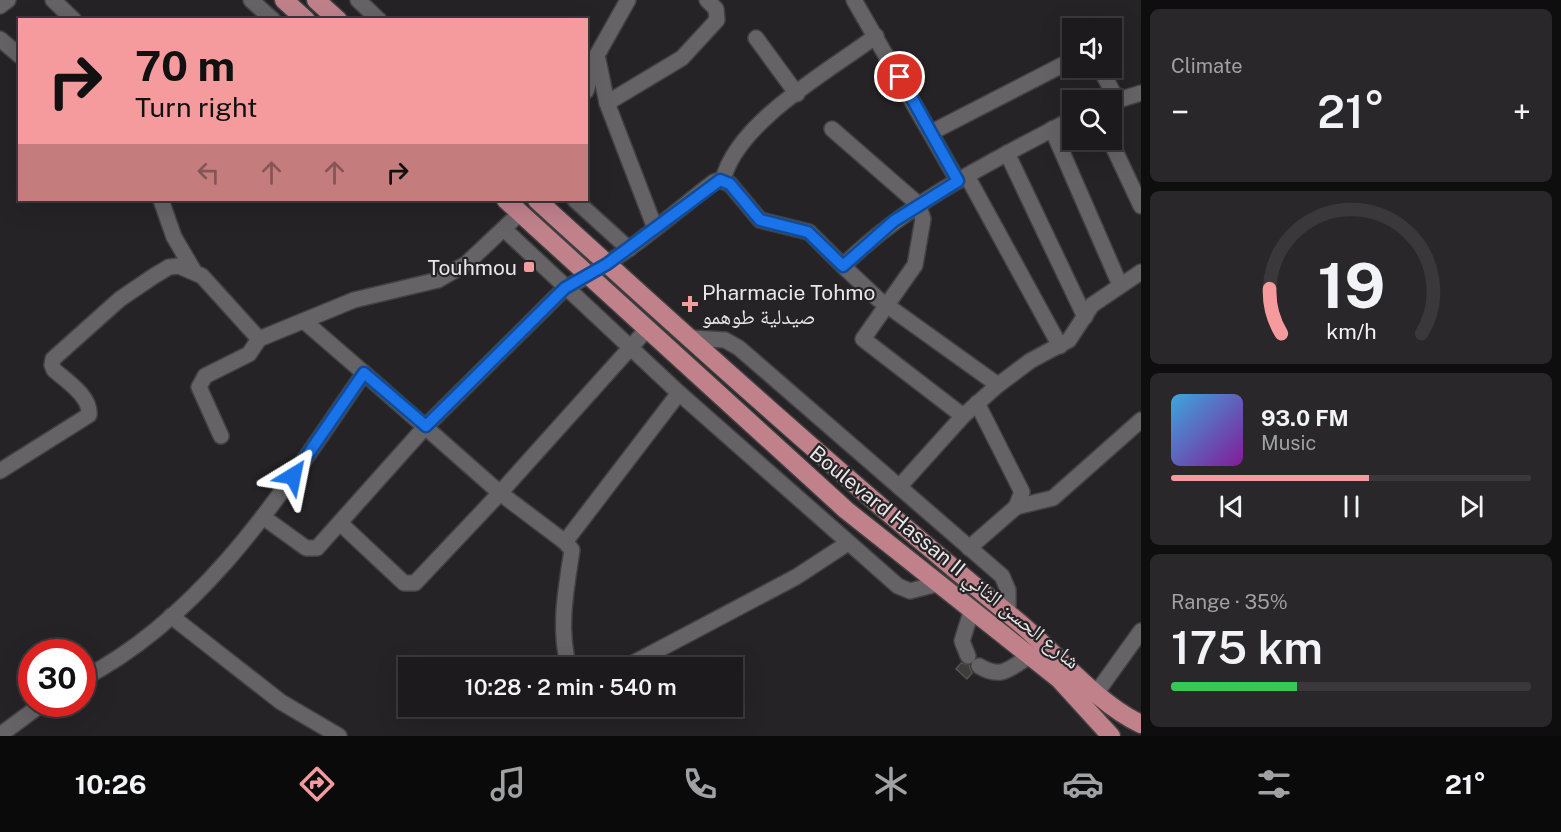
<!DOCTYPE html>
<html lang="en">
<head>
<meta charset="utf-8">
<style>
	:root { --surface:#1c1a1c; --page:#292729; --text:#f1f3f6; --muted:#a0a1a3; --line:#3a383b; --accent:#f59b9d }
	body { margin:0; font-family:"Public Sans","Noto Naskh Arabic",sans-serif; background:var(--page); color:var(--text); height:100vh; display:flex; flex-direction:column; font-size:22px; white-space:nowrap }
	* { box-sizing:border-box; margin:0 }
	p { font-size:20px; color:var(--muted) }
	.icon { flex:none; width:33px; height:33px; fill:none; stroke:currentColor; stroke-width:2; stroke-linecap:round; stroke-linejoin:round }
	.map { position:relative; flex:1; overflow:hidden }
	.details { display:flex; flex-direction:column; gap:9px; padding:9px; background:#0f0e0f; width:420px }
	.details>* { flex:none }
	.banner { position:absolute; left:18px; top:18px; width:570px; height:183px; border-radius:0px; box-shadow:0 6px 24px #0002,0 0 0 2px var(--line); background:#f59b9d; color:#111; overflow:hidden }
	.controls { position:absolute; left:1062px; top:18px; display:grid; gap:12px }
	.controls a { display:grid; place-items:center; width:60px; height:60px; border-radius:0px; background:var(--surface); box-shadow:0 6px 24px #0002,0 0 0 2px var(--line); font-size:30px }
	.speed { position:absolute; left:18px; top:639px; display:flex; gap:12px; font-size:30px; font-weight:700; text-align:center }
	.speed>* { display:grid; place-content:center; width:78px; height:78px; border-radius:50%; background:var(--surface); box-shadow:0 6px 24px #0002,0 0 0 2px var(--line); line-height:1 }
	.speed .limit { border:9px solid #d22; background:#fff; color:#111 }
	.pin { position:absolute; display:grid; place-items:center; width:51px; height:51px; color:#fff; margin:-26px; border:3px solid #fff; border-radius:50%; box-shadow:0 2px 6px #0007 }
	.me { position:absolute; width:66px; margin:-33px; rotate:35deg; stroke-linejoin:round; filter:drop-shadow(0 0 4px #0008) }
	.turn { display:flex; align-items:center; gap:21px; height:126px; padding:0 18px; font-size:27px }
	.turn .icon { width:78px; height:78px; stroke-width:2.5 }
	.turn b { display:block; font-size:42px; line-height:51px }
	.lanes { display:flex; align-items:center; height:57px; padding:0 18px; background:#0003; justify-content:center; gap:30px; direction:ltr }
	.lanes .off { opacity:.35 }
	.big { font-size:45px; font-weight:600; line-height:1.1 }
	.details .widget { flex:1; display:flex; flex-direction:column; justify-content:center; gap:9px; min-width:0; padding:0 21px; border-radius:9px; background:var(--page) }
	.details .dial { align-items:center; gap:0 }
	.dial svg { height:156px; overflow:visible; fill:none; stroke:var(--line); stroke-width:7; stroke-linecap:round; text-anchor:middle }
	.dial text { fill:var(--text); stroke:none }
	.song { display:flex; align-items:center; gap:18px }
	.cover { width:72px; height:72px; border-radius:9px; background:linear-gradient(135deg,hsl(200 70% 55%),hsl(290 70% 35%)) }
	.played { height:6px; border-radius:3px; background:linear-gradient(90deg,var(--accent) 55%,var(--line) 55%) }
	.keys { display:flex; justify-content:space-around; direction:ltr }
	.heat { display:flex; justify-content:space-between; align-items:center; font-size:33px; direction:ltr }
	.charge { height:9px; border-radius:4px; background:linear-gradient(90deg,#34c759 35%,var(--line) 0) }
	.trip { position:absolute; left:398px; top:657px; width:345px; height:60px; border-radius:0px; background:var(--surface); box-shadow:0 6px 24px #0002,0 0 0 2px var(--line); font-weight:600; line-height:60px; text-align:center }
	.dock { display:flex; height:96px; justify-content:space-around; align-items:center; background:#0b0a0b; color:var(--muted) }
	.dock .icon { width:42px; height:42px }
	.dock .selected { color:var(--accent) }
	.dock b { font-size:27px; color:var(--text) }
	main { display:flex; flex:1; min-height:0 }
	.map>svg:first-child { display:block }
	.building { fill:#3f3c3b; stroke:#565252; stroke-width:1.5 }
	.lines { fill:none; stroke-linecap:round; stroke-linejoin:round }
	.minor-casing { stroke:#424142; stroke-width:18 }
	.major-casing { stroke:#424142; stroke-width:21 }
	.minor { stroke:#666366; stroke-width:15 }
	.major { stroke:#c0818b; stroke-width:18 }
	.route-casing { stroke:#114b97; stroke-width:15 }
	.route { stroke:#1a73e8; stroke-width:10 }
	.poi-dot { fill:#f59b9d; stroke:#252325; stroke-width:2 }
	.labels { text-anchor:middle; dominant-baseline:central; stroke-width:4.5; stroke-linejoin:round; paint-order:stroke }
	.poi-label { font-size:21px; fill:#e8e7e8; stroke:#252325; text-anchor:end }
	.street-label { font-size:21px; fill:#e8e7e8; stroke:#252325 }
</style>
</head>
<body>
<main>
<div class="map">
<svg width="1141" height="736" viewBox="0 0 1141 736">
	<rect width="100%" height="100%" fill="#252325"/>
	<!-- building -->
	<path class="building" d="M961,663L969,665L972,673L967,679L956,669Z"/>
	<g class="lines">
		<defs>
			<g id="minor">
				<path d="M53,0L74,20"/>
				<path d="M251,0L273,20"/>
				<path d="M358,0L379,20"/>
				<path d="M854,0L958,181"/>
				<path d="M0,6L8,0"/>
				<path d="M756,38L797,94"/>
				<path d="M0,39L20,56"/>
				<path d="M597,55L607,103L655,228"/>
				<path d="M1100,68L1117,100"/>
				<path d="M586,91L597,55L628,0"/>
				<path d="M1112,102L1141,93"/>
				<path d="M607,103L682,58L717,20L716,9L707,0"/>
				<path d="M832,129L918,204L923,219L915,265L863,339L963,416"/>
				<path d="M1052,129L1120,285"/>
				<path d="M932,132L1072,60"/>
				<path d="M1110,140L1141,206"/>
				<path d="M1007,153L1085,317"/>
				<path d="M967,176L1060,346"/>
				<path d="M723,180C737,122 829,71 876,36"/>
				<path d="M161,200L174,237L194,271"/>
				<path d="M575,200L629,249"/>
				<path d="M505,230L679,393L898,586L910,591L937,584"/>
				<path d="M843,266L878,299L998,385"/>
				<path d="M304,321L364,373"/>
				<path d="M692,338L725,340L739,348L1002,576L1008,590V613"/>
				<path d="M221,436L199,387L205,376L249,354L259,339L354,300L438,280L466,264L520,213"/>
				<path d="M0,471L89,415C91,397 67,381 54,370L52,365L53,359L120,299L154,276L169,267L179,266L202,276L259,339"/>
				<path d="M899,487L963,416L998,385L1030,361L1069,340L1092,305L1141,272"/>
				<path d="M1016,507L1053,498L1141,420"/>
				<path d="M263,517L306,548H317L426,426L565,288C620,261 666,219 714,182L719,180L730,184L760,220L809,232L843,266C909,201 991,162 1072,119"/>
				<path d="M340,523L404,583H415L500,493L648,328"/>
				<path d="M565,542L572,550C566,590 558,628 569,668"/>
				<path d="M969,548L1016,507L1022,492L977,403"/>
				<path d="M171,616L281,702L339,736"/>
				<path d="M968,656L962,641L972,609"/>
				<path d="M979,666C1002,680 1010,668 1031,655"/>
				<path d="M624,668L796,577L848,543"/>
				<path d="M82,679C208,614 286,486 364,373L500,493L565,542L679,393"/>
				<path d="M1097,692L1141,631"/>
				<path d="M0,735L42,704"/>
			</g>
			<g id="major">
				<path d="M284,0L306,20"/>
				<path d="M316,0L338,20"/>
				<path d="M506,200L846,510L1059,679L1111,736"/>
				<path d="M537,200C693,342 852,486 1016,620C1054,651 1097,704 1141,724"/>
			</g>
		</defs>
		<!-- minor casing -->
		<use href="#minor" class="minor-casing"/>
		<!-- major casing -->
		<use href="#major" class="major-casing"/>
		<!-- minor -->
		<use href="#minor" class="minor"/>
		<!-- major -->
		<use href="#major" class="major"/>
	</g>
	<g class="lines">
		<defs>
			<path id="route" d="M293,476L364,373L426,426L565,288L607,264L720,180L730,184L760,220L808,232L843,266L894,221L958,181L900,77"/>
		</defs>
		<!-- route casing -->
		<use href="#route" class="route-casing"/>
		<!-- route -->
		<use href="#route" class="route"/>
	</g>
	<!-- markers -->
	<g class="poi-dot">
		<rect x="523" y="261" width="12" height="12" rx="3"/>
		<path d="M687 295h6v6h6v6h-6v6h-6v-6h-6v-6h6z"/>
	</g>
	<g class="labels">
		<!-- poi labels -->
		<g class="poi-label">
			<text x="517" y="267">Touhmou</text>
			<text x="702" y="292" text-anchor="start">Pharmacie Tohmo<tspan x="702" dy="24">صيدلية طوهمو</tspan></text>
		</g>
		<!-- street labels -->
		<g class="street-label">
			<text transform="translate(945 557) rotate(39)">Boulevard Hassan II شارع الحسن الثاني</text>
		</g>
	</g>
</svg>
<div class="controls">
<a><svg class="icon" aria-label="sound" viewBox="0 0 24 24"><path d="M4 9h4l5-4v14l-5-4H4zM17 9q2 3 0 6"/></svg></a>
<a><svg class="icon" aria-label="search" viewBox="0 0 24 24"><circle cx="10" cy="10" r="6"/><path d="M15 15l6 6"/></svg></a>
</div>
<div class="speed"><div class="limit">30</div></div>
<div class="pin" style="left:900px;top:77px;background:#d93025"><svg class="icon" aria-label="arrive" viewBox="0 0 24 24"><path d="M6 21V4h12l-3 4 3 4H6"/></svg></div>
<svg class="me" style="left:293px;top:476px" viewBox="-20 -20 40 40"><path d="M0-17L14 15 0 8-14 15z" fill="#1a73e8" stroke="#fff" stroke-width="4"/></svg>
<div class="trip">10:28 · 2 min · 540 m</div>
<div class="banner">
<div class="turn"><svg class="icon" aria-label="right" viewBox="0 0 24 24"><path d="M7 20v-9h11M14 6l5 5-5 5"/></svg><div><b>70 m</b>Turn right</div></div>
<div class="lanes"><svg class="icon off" aria-label="left" viewBox="0 0 24 24"><path d="M17 20v-9H6M10 6l-5 5 5 5"/></svg><svg class="icon off" aria-label="ahead" viewBox="0 0 24 24"><path d="M12 20V5M6 11l6-6 6 6"/></svg><svg class="icon off" aria-label="ahead" viewBox="0 0 24 24"><path d="M12 20V5M6 11l6-6 6 6"/></svg><svg class="icon" aria-label="right" viewBox="0 0 24 24"><path d="M7 20v-9h11M14 6l5 5-5 5"/></svg></div>
</div>
</div>
<section class="details">
<div class="widget"><p>Climate</p>
<div class="heat"><a>−</a><b class="big">21°</b><a>+</a></div>
</div>
<div class="widget dial"><svg viewBox="0 0 100 80">
<path d="M14 69A42 42 0 1 1 86 69"/>
<path d="M14 69A42 42 0 0 1 8 46" stroke="#f59b9d"/>
<text x="50" y="56" font-size="32" font-weight="700">19</text>
<text x="50" y="72" font-size="11">km/h</text>
</svg></div>
<div class="widget">
<div class="song"><i class="cover"></i><div><b>93.0 FM</b><p>Music</p></div></div>
<div class="played"></div>
<div class="keys"><svg class="icon" aria-label="previous" viewBox="0 0 24 24"><path d="M18 5L8 12l10 7zM5 5v14"/></svg><svg class="icon" aria-label="pause" viewBox="0 0 24 24"><path d="M8 5v14M16 5v14"/></svg><svg class="icon" aria-label="next" viewBox="0 0 24 24"><path d="M6 5l10 7-10 7zM19 5v14"/></svg></div>
</div>
<div class="widget"><p>Range · 35%</p><b class="big">175 km</b><div class="charge"></div></div>
</section>
</main>
<nav class="dock">
<b>10:26</b>
<svg class="icon selected" aria-label="directions" viewBox="0 0 24 24"><path d="M12 3l9 9-9 9-9-9zM9 14v-3h6M13 9l2 2-2 2"/></svg>
<svg class="icon" aria-label="music" viewBox="0 0 24 24"><path d="M9 18V5l10-2v13"/><circle cx="6" cy="18" r="3"/><circle cx="16" cy="16" r="3"/></svg>
<svg class="icon" aria-label="phone" viewBox="0 0 24 24"><path d="M5 4h4l2 5-3 2q2 4 5 5l2-3 5 2v4C11 20 4 13 5 4z"/></svg>
<svg class="icon" aria-label="climate" viewBox="0 0 24 24"><path d="M12 3v18M4 7l16 10M4 17L20 7"/></svg>
<svg class="icon" aria-label="car" viewBox="0 0 24 24"><path d="M5 17H2v-5l4-1 3-4h7l3 4 3 1v5h-3M9 17h6M6 11h13"/><circle cx="7" cy="17" r="2"/><circle cx="17" cy="17" r="2"/></svg>
<svg class="icon" aria-label="filters" viewBox="0 0 24 24"><path d="M4 7h16M4 17h16"/><circle cx="9" cy="7" r="2"/><circle cx="15" cy="17" r="2"/></svg>
<b>21°</b>
</nav>
</body>
</html>
